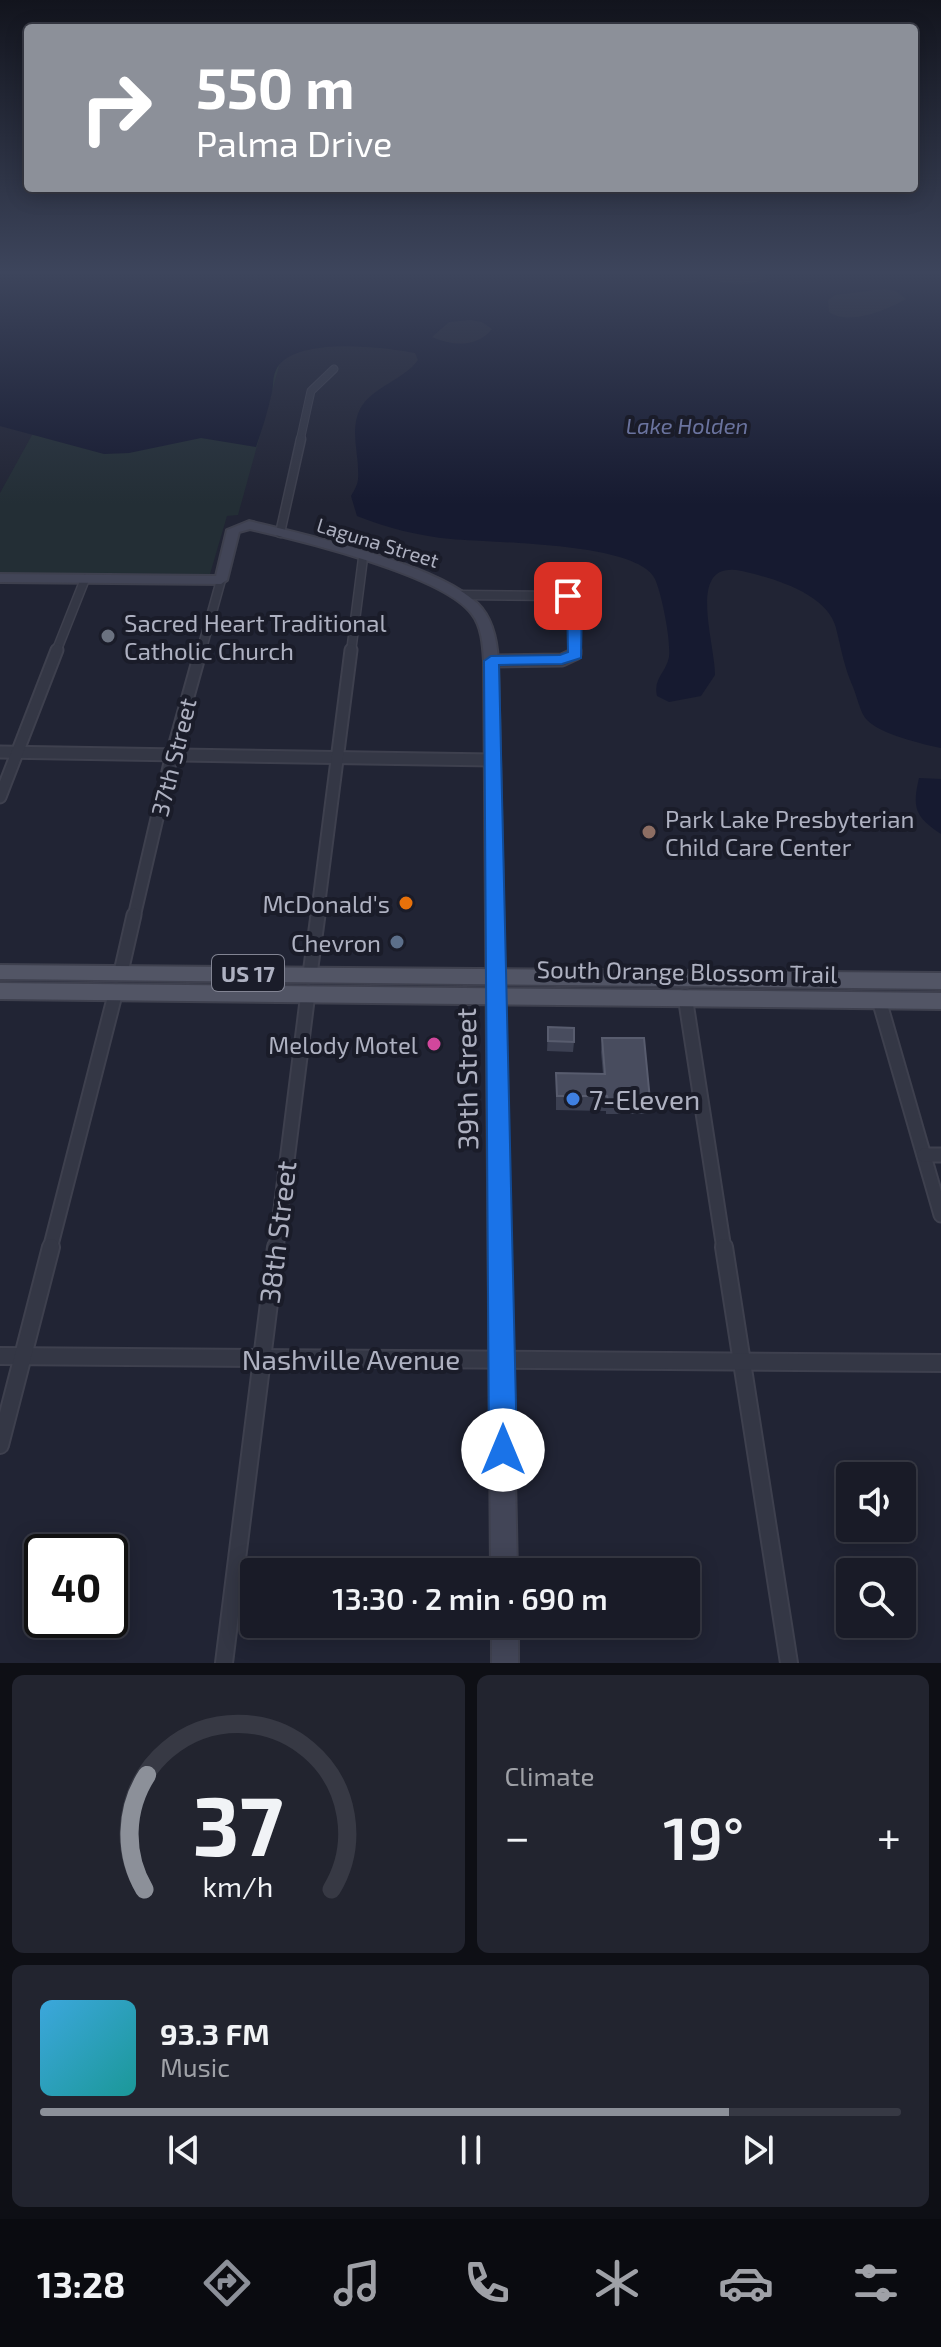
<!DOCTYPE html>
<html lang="en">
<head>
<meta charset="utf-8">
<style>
	:root { --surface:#191b27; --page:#22242f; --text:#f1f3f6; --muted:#9fa1a7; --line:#373944; --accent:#8c9099 }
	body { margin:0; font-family:"Exo 2",sans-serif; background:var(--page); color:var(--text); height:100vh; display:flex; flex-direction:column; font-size:30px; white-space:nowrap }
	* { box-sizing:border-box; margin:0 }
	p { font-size:26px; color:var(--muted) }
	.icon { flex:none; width:44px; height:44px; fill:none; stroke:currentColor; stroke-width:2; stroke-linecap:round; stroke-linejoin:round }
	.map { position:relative; height:1663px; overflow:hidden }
	.details { display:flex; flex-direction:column; gap:12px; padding:12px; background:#0e0f15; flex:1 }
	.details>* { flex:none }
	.top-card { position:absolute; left:24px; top:24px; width:894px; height:168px; border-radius:8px; box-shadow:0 4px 20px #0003,0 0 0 2px var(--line); background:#8c9099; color:#fff; overflow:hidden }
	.controls { position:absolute; left:836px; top:1462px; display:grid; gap:16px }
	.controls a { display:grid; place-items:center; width:80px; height:80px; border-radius:8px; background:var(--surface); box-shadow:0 4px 20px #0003,0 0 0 2px var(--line); font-size:40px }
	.speed { position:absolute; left:24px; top:1534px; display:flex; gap:16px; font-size:40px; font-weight:700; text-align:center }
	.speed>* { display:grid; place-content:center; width:104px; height:104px; border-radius:50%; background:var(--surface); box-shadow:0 4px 20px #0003,0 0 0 2px var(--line); line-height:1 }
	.speed .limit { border:4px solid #111; border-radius:12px; background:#fff; color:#111 }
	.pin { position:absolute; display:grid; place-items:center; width:68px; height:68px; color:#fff; margin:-34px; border-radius:16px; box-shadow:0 4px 12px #0006 }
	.me { position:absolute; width:88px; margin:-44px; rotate:0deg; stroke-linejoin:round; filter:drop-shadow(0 0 6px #0008) }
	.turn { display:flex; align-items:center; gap:28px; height:168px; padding:0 40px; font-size:36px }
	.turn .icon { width:104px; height:104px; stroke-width:2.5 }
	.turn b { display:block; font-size:56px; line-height:68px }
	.big { font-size:60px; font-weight:600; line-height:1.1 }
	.details .card { flex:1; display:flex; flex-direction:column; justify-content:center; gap:12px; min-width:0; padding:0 28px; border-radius:12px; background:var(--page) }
	.details .dial { align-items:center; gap:0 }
	.dial svg { height:208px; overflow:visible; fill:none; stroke:var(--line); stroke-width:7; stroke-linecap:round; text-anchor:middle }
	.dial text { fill:var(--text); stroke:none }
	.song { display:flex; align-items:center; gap:24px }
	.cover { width:96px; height:96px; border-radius:12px; background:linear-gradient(135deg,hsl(200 70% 55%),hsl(180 70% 35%)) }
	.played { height:8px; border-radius:4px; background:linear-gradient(90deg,var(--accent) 80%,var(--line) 80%) }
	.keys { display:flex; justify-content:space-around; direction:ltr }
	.heat { display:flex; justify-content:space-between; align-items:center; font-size:44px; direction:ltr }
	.details .tiles { flex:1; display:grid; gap:12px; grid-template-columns:1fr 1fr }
	.card:last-child { grid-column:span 2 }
	.trip { position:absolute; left:240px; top:1558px; width:460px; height:80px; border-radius:8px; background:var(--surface); box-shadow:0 4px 20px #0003,0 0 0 2px var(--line); font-weight:600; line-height:80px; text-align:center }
	.menu { display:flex; height:128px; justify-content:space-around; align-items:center; background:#0a0b10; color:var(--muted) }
	.menu .icon { width:56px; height:56px }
	.menu .on { color:var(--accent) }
	.menu b { font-size:36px; color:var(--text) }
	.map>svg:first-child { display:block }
	.green { fill:#232e35 }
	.water { fill:#161a30; fill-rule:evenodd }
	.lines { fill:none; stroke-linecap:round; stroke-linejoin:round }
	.street-far4-casing { stroke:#3e404e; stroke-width:9 }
	.street-far3-casing { stroke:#3e404e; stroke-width:11 }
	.street-far2-casing { stroke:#3e404e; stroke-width:15 }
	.street-far1-casing { stroke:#3e404e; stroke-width:17 }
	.street-casing { stroke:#3e404e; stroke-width:20 }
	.secondary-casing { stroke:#3e404e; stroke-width:4 }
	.primary-casing { stroke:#3e404e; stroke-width:4 }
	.street-far4 { stroke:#343745; stroke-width:7 }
	.street-far3 { stroke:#343745; stroke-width:8 }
	.street-far2 { stroke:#343745; stroke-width:11 }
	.street-far1 { stroke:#343745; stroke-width:13 }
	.street { stroke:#343745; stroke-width:16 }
	.secondary { fill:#424557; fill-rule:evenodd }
	.primary { fill:#525565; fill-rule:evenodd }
	.wall { fill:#3c4052 }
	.building { fill:#484c5e; stroke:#585c6e; stroke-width:2 }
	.route { fill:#1a73e8; stroke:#114b97; stroke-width:2 }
	.worship-dot { fill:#6b7280; stroke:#1a1c29; stroke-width:3 }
	.education-dot { fill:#8d6e63; stroke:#1a1c29; stroke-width:3 }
	.food-dot { fill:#e8710a; stroke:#1a1c29; stroke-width:3 }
	.service-dot { fill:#5c6f8a; stroke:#1a1c29; stroke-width:3 }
	.hotel-dot { fill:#d1479c; stroke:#1a1c29; stroke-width:3 }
	.shop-dot { fill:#3f7fe0; stroke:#1a1c29; stroke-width:3 }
	.labels { text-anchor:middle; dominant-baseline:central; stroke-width:8; stroke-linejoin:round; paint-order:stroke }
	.far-street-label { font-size:20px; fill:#aeb1c1; stroke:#1a1c29 }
	.far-water-label { font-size:22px; font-style:italic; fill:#6a739e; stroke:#1a1c29 }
	.shield { fill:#1a1c29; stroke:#828493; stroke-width:2 }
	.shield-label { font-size:22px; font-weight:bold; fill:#aeb1c1 }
	.poi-label { font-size:24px; fill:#aeb1c1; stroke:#1a1c29; text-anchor:end }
	.street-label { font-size:24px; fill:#aeb1c1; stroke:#1a1c29 }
	.near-street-label { font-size:28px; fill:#aeb1c1; stroke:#1a1c29 }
	.near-poi-label { font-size:28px; fill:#aeb1c1; stroke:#1a1c29; text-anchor:start }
</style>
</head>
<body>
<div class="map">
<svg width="941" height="1663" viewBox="0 0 941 1663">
	<rect width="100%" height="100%" fill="#212434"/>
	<!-- green -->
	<path class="green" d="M74,359H281L238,515L227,516L210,574L0,573V493Z"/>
	<!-- water -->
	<g class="water">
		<path d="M0,271H697C714,283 744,290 763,279L764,271H941V748C922,744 880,734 867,720C860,713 857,696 853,687C844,667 841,648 836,628C828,594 773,578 742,571C685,558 715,641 715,675L701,696L669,702L657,696C653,678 666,673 669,657C671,640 662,595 655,579C638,542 492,543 451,539C419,536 387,528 357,516L351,496C354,491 358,484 358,479C360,456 349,431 360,409C373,386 404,380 418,360L415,353C384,347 296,336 277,368C272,377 274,383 272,392C268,411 262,429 256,447L201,438L129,453L104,454L0,426ZM884,289L896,291L906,299C887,310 849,326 829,312L828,300L835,295ZM470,320L482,322L492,329C477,348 452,346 432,337L449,322Z"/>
		<path d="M919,778L941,779V834C915,817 912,808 919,778Z"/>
	</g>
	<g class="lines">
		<defs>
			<path id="street-far4" d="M300,441L311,391L334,369"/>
			<g id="street-far3">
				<path d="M280,533L301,439"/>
				<path d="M461,595L568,596L575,603V652"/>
				<path d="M56,652L85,579"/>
				<path d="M201,652L221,580"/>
				<path d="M351,652L363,558"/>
			</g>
			<g id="street-far2">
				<path d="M491,661L562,660L575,654V650"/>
				<path d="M0,752L492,760"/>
				<path d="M0,797L57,650"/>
				<path d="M134,917L172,754L201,650"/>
				<path d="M317,917L351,650"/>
			</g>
			<g id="street-far1">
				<path d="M121,972L134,915"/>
				<path d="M310,974L318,915"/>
				<path d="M685,996L724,1249"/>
				<path d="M879,1000L941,1215"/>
				<path d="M924,1155H941"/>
				<path d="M50,1249L116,991"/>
				<path d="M276,1249L308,993"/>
			</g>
			<g id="street">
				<path d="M724,1247L789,1663"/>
				<path d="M0,1356L941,1363"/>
				<path d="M0,1445L51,1247"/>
				<path d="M224,1663L276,1247"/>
			</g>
			<g id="secondary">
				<path d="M249,521C307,535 438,564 478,604C493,619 497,641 498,661L517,1572H491L484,661C483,645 482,627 472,614C444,575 299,540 250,529L239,532L227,580L221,584L0,582V574L216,576L227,530Z"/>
				<rect x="492" y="1624" width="26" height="39"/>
			</g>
			<g id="primary">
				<path d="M0,965L941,973V989L0,979Z"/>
				<path d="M0,983L941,993V1009L0,999Z"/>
			</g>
		</defs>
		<!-- street-far4 casing -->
		<use href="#street-far4" class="street-far4-casing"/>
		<!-- street-far3 casing -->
		<use href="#street-far3" class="street-far3-casing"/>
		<!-- street-far2 casing -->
		<use href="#street-far2" class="street-far2-casing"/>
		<!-- street-far1 casing -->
		<use href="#street-far1" class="street-far1-casing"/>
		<!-- street casing -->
		<use href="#street" class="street-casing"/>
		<!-- secondary casing -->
		<use href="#secondary" class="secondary-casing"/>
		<!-- primary casing -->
		<use href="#primary" class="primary-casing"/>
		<!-- street-far4 -->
		<use href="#street-far4" class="street-far4"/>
		<!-- street-far3 -->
		<use href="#street-far3" class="street-far3"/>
		<!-- street-far2 -->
		<use href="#street-far2" class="street-far2"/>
		<!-- street-far1 -->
		<use href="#street-far1" class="street-far1"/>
		<!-- street -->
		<use href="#street" class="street"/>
		<!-- secondary -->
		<use href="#secondary" class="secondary"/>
		<!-- primary -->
		<use href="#primary" class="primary"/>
	</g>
	<!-- wall -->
	<g class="wall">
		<path d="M548,1027L574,1042L573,1052L547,1051Z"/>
		<path d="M602,1038L650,1100L648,1114H606V1111L556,1110V1073L603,1074L601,1052Z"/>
	</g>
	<!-- building -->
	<g class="building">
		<path d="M548,1027L574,1028V1042L548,1041Z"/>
		<path d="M602,1038H644L650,1100H608L607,1096H557L556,1073L605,1074Z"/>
	</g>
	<!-- sky -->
	<linearGradient id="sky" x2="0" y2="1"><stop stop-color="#12141d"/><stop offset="0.54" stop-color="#3d455c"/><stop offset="1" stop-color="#3d455c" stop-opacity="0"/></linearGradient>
	<rect width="941" height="504" fill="url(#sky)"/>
	<!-- route -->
	<path class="route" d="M568,591L582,603L581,658L562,664L499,665L517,1450L513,1460L503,1464L493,1460L489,1450L484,661L491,656L560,655L568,652L567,603L561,596Z"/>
	<!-- markers -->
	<circle class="worship-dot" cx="108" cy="636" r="8"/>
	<circle class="education-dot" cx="649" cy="832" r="8"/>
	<circle class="food-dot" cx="406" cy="903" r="8"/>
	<circle class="service-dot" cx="397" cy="942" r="8"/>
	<circle class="hotel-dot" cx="434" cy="1044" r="8"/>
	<circle class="shop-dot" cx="573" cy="1099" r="8"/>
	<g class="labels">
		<!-- far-street labels -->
		<g class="far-street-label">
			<text transform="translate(378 542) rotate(17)">Laguna Street</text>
		</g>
		<!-- far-water labels -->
		<g class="far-water-label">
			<text x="687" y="425">Lake Holden</text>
		</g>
		<!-- shield labels -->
		<rect class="shield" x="212" y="955" width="72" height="36" rx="6"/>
		<g class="shield-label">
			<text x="248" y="973">US 17</text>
		</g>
		<!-- poi labels -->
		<g class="poi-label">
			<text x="124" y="622" text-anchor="start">Sacred Heart Traditional<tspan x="124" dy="28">Catholic Church</tspan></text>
			<text x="665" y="818" text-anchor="start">Park Lake Presbyterian<tspan x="665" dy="28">Child Care Center</tspan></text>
			<text x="390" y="903">McDonald's</text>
			<text x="381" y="942">Chevron</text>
			<text x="418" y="1044">Melody Motel</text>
		</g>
		<!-- street labels -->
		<g class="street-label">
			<text transform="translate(173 757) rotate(-76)">37th Street</text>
			<text transform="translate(687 971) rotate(1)">South Orange Blossom Trail</text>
		</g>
		<!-- near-street labels -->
		<g class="near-street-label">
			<text transform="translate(466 1079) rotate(-91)">39th Street</text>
			<text transform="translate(277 1232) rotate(-83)">38th Street</text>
			<text x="351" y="1359">Nashville Avenue</text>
		</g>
		<!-- near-poi labels -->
		<g class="near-poi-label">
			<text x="589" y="1099">7-Eleven</text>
		</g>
	</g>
</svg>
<div class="controls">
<a><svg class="icon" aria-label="sound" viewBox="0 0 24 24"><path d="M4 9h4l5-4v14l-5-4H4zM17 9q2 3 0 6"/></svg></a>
<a><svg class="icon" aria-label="search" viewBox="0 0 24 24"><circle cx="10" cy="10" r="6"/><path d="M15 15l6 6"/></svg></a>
</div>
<div class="speed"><div class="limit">40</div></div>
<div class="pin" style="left:568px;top:596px;background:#d93025"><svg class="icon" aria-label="arrive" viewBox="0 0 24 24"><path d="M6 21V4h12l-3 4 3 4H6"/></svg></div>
<svg class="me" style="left:503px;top:1450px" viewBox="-20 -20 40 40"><circle r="19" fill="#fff"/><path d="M0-13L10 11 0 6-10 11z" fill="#1a73e8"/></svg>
<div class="trip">13:30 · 2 min · 690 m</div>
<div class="top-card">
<div class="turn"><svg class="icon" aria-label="right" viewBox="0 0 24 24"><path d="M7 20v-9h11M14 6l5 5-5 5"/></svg><div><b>550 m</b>Palma Drive</div></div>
</div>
</div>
<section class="details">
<div class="tiles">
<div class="card dial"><svg viewBox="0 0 100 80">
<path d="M14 69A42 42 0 1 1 86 69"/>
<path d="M14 69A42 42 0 0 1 15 25" stroke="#8c9099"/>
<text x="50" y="56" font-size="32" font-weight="700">37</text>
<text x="50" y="72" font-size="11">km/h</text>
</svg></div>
<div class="card"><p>Climate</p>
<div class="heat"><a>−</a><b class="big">19°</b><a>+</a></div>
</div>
<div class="card">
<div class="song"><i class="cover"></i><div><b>93.3 FM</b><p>Music</p></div></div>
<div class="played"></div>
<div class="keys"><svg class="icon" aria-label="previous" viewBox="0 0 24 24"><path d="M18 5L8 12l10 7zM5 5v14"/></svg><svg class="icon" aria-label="pause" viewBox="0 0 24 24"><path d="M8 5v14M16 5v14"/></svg><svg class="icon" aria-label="next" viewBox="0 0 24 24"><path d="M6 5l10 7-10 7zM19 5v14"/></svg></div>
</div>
</div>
</section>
<nav class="menu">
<b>13:28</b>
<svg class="icon on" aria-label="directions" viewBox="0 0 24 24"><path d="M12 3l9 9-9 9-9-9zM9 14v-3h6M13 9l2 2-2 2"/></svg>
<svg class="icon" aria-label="music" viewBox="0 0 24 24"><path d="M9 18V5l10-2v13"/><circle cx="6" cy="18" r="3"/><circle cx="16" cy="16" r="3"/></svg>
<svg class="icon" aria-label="phone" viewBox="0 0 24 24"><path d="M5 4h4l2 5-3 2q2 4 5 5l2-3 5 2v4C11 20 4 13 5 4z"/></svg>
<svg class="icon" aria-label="climate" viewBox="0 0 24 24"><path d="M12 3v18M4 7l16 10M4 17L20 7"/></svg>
<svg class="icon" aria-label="car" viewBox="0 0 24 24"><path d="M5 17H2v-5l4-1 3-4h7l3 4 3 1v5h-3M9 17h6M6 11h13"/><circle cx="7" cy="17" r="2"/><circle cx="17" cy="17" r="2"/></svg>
<svg class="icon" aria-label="filters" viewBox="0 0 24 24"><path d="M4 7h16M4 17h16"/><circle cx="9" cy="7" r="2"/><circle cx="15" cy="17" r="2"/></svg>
</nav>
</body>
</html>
